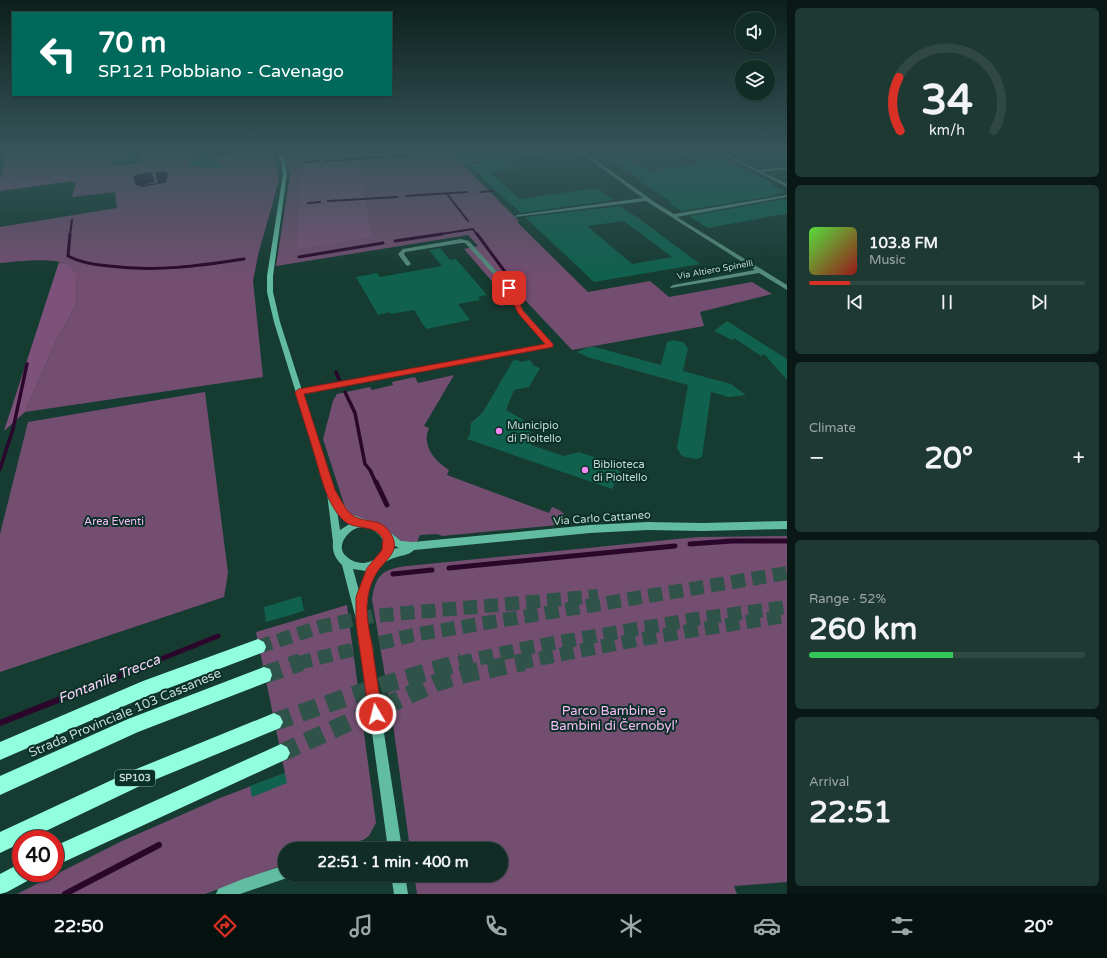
<!DOCTYPE html>
<html lang="en">
<head>
<meta charset="utf-8">
<style>
	:root { --surface:#102c25; --page:#1e3832; --text:#f1f3f6; --muted:#9ca7a7; --line:#304842; --accent:#d93025 }
	body { margin:0; font-family:"Varela Round",sans-serif; background:var(--page); color:var(--text); height:100vh; display:flex; flex-direction:column; font-size:15px; white-space:nowrap }
	* { box-sizing:border-box; margin:0 }
	p { font-size:13px; color:var(--muted) }
	.icon { flex:none; width:22px; height:22px; fill:none; stroke:currentColor; stroke-width:2; stroke-linecap:round; stroke-linejoin:round }
	.map { position:relative; flex:1; overflow:hidden }
	.panel { display:flex; flex-direction:column; gap:8px; padding:8px; background:#091814; width:320px }
	.panel>* { flex:none }
	.top-card { position:absolute; left:12px; top:12px; width:380px; height:84px; border-radius:0px; box-shadow:0 1px 3px #0004,0 0 0 1px var(--line); background:#00695c; color:#fff; overflow:hidden }
	.controls { position:absolute; left:735px; top:12px; display:grid; gap:8px }
	.controls a { display:grid; place-items:center; width:40px; height:40px; border-radius:50%; background:var(--surface); box-shadow:0 1px 3px #0004,0 0 0 1px var(--line); font-size:20px }
	.speed { position:absolute; left:12px; top:830px; display:flex; gap:8px; font-size:20px; font-weight:700; text-align:center }
	.speed>* { display:grid; place-content:center; width:52px; height:52px; border-radius:50%; background:var(--surface); box-shadow:0 1px 3px #0004,0 0 0 1px var(--line); line-height:1 }
	.speed .limit { border:6px solid #d22; background:#fff; color:#111 }
	.pin { position:absolute; display:grid; place-items:center; width:34px; height:34px; color:#fff; margin:-17px; border-radius:8px; box-shadow:0 2px 6px #0006 }
	.me { position:absolute; width:44px; margin:-22px; rotate:352deg; stroke-linejoin:round; filter:drop-shadow(0 0 3px #0008) }
	.turn { display:flex; align-items:center; gap:14px; height:84px; padding:0 20px; font-size:18px }
	.turn .icon { width:52px; height:52px; stroke-width:2.5 }
	.turn b { display:block; font-size:28px; line-height:34px }
	.big { font-size:30px; font-weight:700; line-height:1.1 }
	.panel .card { flex:1; display:flex; flex-direction:column; justify-content:center; gap:6px; min-width:0; padding:0 14px; border-radius:6px; background:var(--page) }
	.panel .dial { align-items:center; gap:0 }
	.dial svg { height:104px; overflow:visible; fill:none; stroke:var(--line); stroke-width:7; stroke-linecap:round; text-anchor:middle }
	.dial text { fill:var(--text); stroke:none }
	.song { display:flex; align-items:center; gap:12px }
	.cover { width:48px; height:48px; border-radius:6px; background:linear-gradient(135deg,hsl(110 70% 55%),hsl(0 70% 35%)) }
	.played { height:4px; border-radius:2px; background:linear-gradient(90deg,var(--accent) 15%,var(--line) 15%) }
	.keys { display:flex; justify-content:space-around; direction:ltr }
	.heat { display:flex; justify-content:space-between; align-items:center; font-size:22px; direction:ltr }
	.charge { height:6px; border-radius:3px; background:linear-gradient(90deg,#34c759 52%,var(--line) 0) }
	.trip { position:absolute; left:278px; top:842px; width:230px; height:40px; border-radius:20px; background:var(--surface); box-shadow:0 1px 3px #0004,0 0 0 1px var(--line); font-weight:700; line-height:40px; text-align:center }
	.menu { display:flex; height:64px; justify-content:space-around; align-items:center; background:#06120f; color:var(--muted) }
	.menu .icon { width:28px; height:28px }
	.menu .current { color:var(--accent) }
	.menu b { font-size:18px; color:var(--text) }
	main { display:flex; flex:1; min-height:0 }
	.map>svg:first-child { display:block }
	.green { fill:#734e71 }
	.forest { fill:#7c527a }
	.water { fill:#2b062b }
	.lines { fill:none; stroke-linecap:round; stroke-linejoin:round }
	.stream-far4 { stroke:#2b062b; stroke-width:2 }
	.stream-far3 { stroke:#2b062b; stroke-width:3 }
	.stream-far2 { stroke:#2b062b; stroke-width:3.5 }
	.stream-far1 { stroke:#2b062b; stroke-width:5 }
	.stream { stroke:#2b062b; stroke-width:6 }
	.building { fill:#10614e; fill-rule:evenodd }
	.highway-tunnel-far1 { stroke:#305349; stroke-width:14; stroke-dasharray:14 7; stroke-linecap:butt }
	.highway-tunnel { stroke:#305349; stroke-width:18; stroke-dasharray:18 10; stroke-linecap:butt }
	.street { fill:#558b7a; fill-rule:evenodd }
	.secondary { fill:#62bca2; fill-rule:evenodd }
	.highway { fill:#91ffde; fill-rule:evenodd }
	.route { fill:#d93025; stroke:#8d1f18 }
	.poi-dot { fill:#f489f1; stroke:#0a3127; stroke-width:1.5 }
	.labels { text-anchor:middle; dominant-baseline:central; stroke-width:4; stroke-linejoin:round; paint-order:stroke }
	.far-street-label { font-size:9px; fill:#c5d9d2; stroke:#0a3127 }
	.shield { fill:#0a3127; stroke:#8da79f; stroke-width:1 }
	.shield-label { font-size:10px; font-weight:bold; fill:#c5d9d2 }
	.poi-label { font-size:11px; fill:#c5d9d2; stroke:#0a3127; text-anchor:start }
	.street-label { font-size:11px; fill:#c5d9d2; stroke:#0a3127 }
	.park-label { font-size:11px; fill:#febcfb; stroke:#0a3127 }
	.near-park-label { font-size:13px; fill:#febcfb; stroke:#0a3127 }
	.near-street-label { font-size:13px; fill:#c5d9d2; stroke:#0a3127 }
	.near-water-label { font-size:14px; font-style:italic; fill:#fbd3f8; stroke:#0a3127 }
</style>
</head>
<body>
<main>
<div class="map">
<svg width="787" height="894" viewBox="0 0 787 894">
	<rect width="100%" height="100%" fill="#163b31"/>
	<!-- green -->
	<g class="green">
		<path d="M7,150H127L128,159L111,161L112,166L143,163L141,153L158,151L152,155L160,156L167,153L158,151L197,150L196,157L229,155L235,152L234,150H270C277,161 280,171 278,184L258,255L253,281L263,377L25,412L56,341L73,311L76,304L77,274C73,271 69,266 65,264C52,257 15,262 0,263V227L117,208L115,192L72,197L77,178L74,175L69,174L11,182L0,179Z"/>
		<path d="M280,150H448L519,221L517,222L588,292L650,281L669,297L752,282L772,294L700,312L704,326L572,350L525,300L501,306L503,294L464,249L478,246L468,235L276,266L290,175L286,162Z"/>
		<path d="M454,375L424,426L429,428C421,446 435,461 449,470L447,475L549,513L552,507C559,510 565,511 565,520L563,523L558,525L442,536L437,534L420,535L417,542L404,543L380,525L352,517L346,510L323,439L333,401L337,394L370,387L372,390L393,385L392,382L415,377L418,383Z"/>
		<path d="M205,392L228,573L224,597L0,672V534L28,422Z"/>
		<path d="M787,536V882L734,886L737,894H417L414,875H501V849H410L392,717L372,599C376,574 383,569 407,566L667,540L698,537Z"/>
		<path d="M347,605L376,823L369,836L363,840L329,849H285V864L205,894H17L122,841L220,798L285,773L256,632Z"/>
	</g>
	<!-- forest -->
	<g class="forest">
		<path d="M301,150H356L372,237L297,249Z"/>
		<path d="M69,174L74,175L77,177L76,183L71,181L66,182L0,191V179L11,182Z"/>
		<path d="M59,262L66,264L77,274L76,304L73,311L56,341L25,412L4,431Z"/>
	</g>
	<!-- water -->
	<path class="water" d="M164,171L168,173L166,182L163,183L143,187L136,185L133,177L135,175L152,172L154,182L142,185L158,183L155,172Z"/>
	<g class="lines">
		<!-- stream-far4 -->
		<g class="stream-far4">
			<path d="M392,157L408,156"/>
			<path d="M326,161L385,157"/>
			<path d="M304,162L319,161"/>
			<path d="M480,192L493,191"/>
			<path d="M447,194L468,221"/>
			<path d="M406,196L467,192"/>
			<path d="M328,201L397,197"/>
			<path d="M308,203L320,202"/>
			<path d="M70,235L72,220"/>
			<path d="M435,235L473,229L477,235"/>
		</g>
		<!-- stream-far3 -->
		<g class="stream-far3">
			<path d="M70,234L68,256C81,263 95,265 109,266C155,272 199,266 244,259"/>
			<path d="M477,234L514,284"/>
			<path d="M395,241L442,234"/>
			<path d="M299,257L383,243"/>
		</g>
		<!-- stream-far2 -->
		<g class="stream-far2">
			<path d="M336,372L339,379"/>
			<path d="M345,392L355,413L365,464L370,470L376,483"/>
			<path d="M0,469L13,429L27,364"/>
		</g>
		<!-- stream-far1 -->
		<g class="stream-far1">
			<path d="M376,482L387,505"/>
			<path d="M690,544L732,541H787"/>
			<path d="M449,568L675,546"/>
			<path d="M393,574L432,570"/>
			<path d="M151,663L218,636"/>
		</g>
		<!-- stream -->
		<g class="stream">
			<path d="M0,723L154,662"/>
			<path d="M65,894L159,845"/>
		</g>
	</g>
	<!-- building -->
	<g class="building">
		<path d="M203,150H211L209,157L224,168L187,166Z"/>
		<path d="M454,150H494L500,155L464,160Z"/>
		<path d="M676,150H706L772,182L769,183L786,192L775,194L778,195L681,211L668,203H673L639,181H643L611,161L629,159L649,171L701,163Z"/>
		<path d="M504,159L515,169L490,172L520,199L597,188L613,200L521,213L480,176L483,172L477,173L468,164Z"/>
		<path d="M785,199L787,200V214L773,216L708,228L689,216Z"/>
		<path d="M620,206L638,218L700,264L594,282L525,217ZM624,221L672,257L632,264L587,226Z"/>
		<path d="M440,248L450,260L456,259L487,295L478,297L480,300L458,304L470,320L426,329L414,310L391,314L389,312L378,315L356,277L377,273L380,277L442,266L429,250Z"/>
		<path d="M727,321L787,359V380L764,354L761,356L734,338L732,340L714,331Z"/>
		<path d="M673,340L683,342L688,348L683,371L731,384L746,395L729,397L711,392L702,457L697,459L685,457L681,455L677,448L688,385L590,358L577,352L589,347H595L661,365L667,342Z"/>
		<path d="M514,359L521,362L530,360L534,366L540,368L529,387L514,390L506,410L522,419L528,425L531,433V445L564,456L579,452L621,466L619,471L626,480L615,483L612,489L467,439L470,434L471,423L483,412Z"/>
		<path d="M301,596L304,611L266,622L264,607Z"/>
		<path d="M285,773L287,783L252,797L250,786Z"/>
	</g>
	<g class="lines">
		<!-- highway-tunnel-far1 -->
		<g class="highway-tunnel-far1">
			<path d="M258,647L323,626L373,616L598,596"/>
			<path d="M298,663L413,635L787,573"/>
			<path d="M459,663L531,647L696,619L787,607"/>
			<path d="M519,663C608,644 697,629 787,616"/>
		</g>
		<!-- highway-tunnel -->
		<g class="highway-tunnel">
			<path d="M264,675L301,662"/>
			<path d="M274,722L383,685L462,662"/>
			<path d="M281,753L438,682L465,674L524,662"/>
		</g>
		<!-- street -->
		<g class="street">
			<path d="M556,150H570L460,163L458,162Z"/>
			<path d="M577,150H582L656,203L674,214L787,195V197L677,217L787,285V290L759,273L671,288L670,287L673,285L755,270L646,201L515,217V216L517,215L643,198Z"/>
			<path d="M714,150H719L758,170L787,167V169L762,172L787,184V187Z"/>
			<path d="M461,239L469,241L509,285L515,293L523,310L553,344V346L299,394H296L295,392L299,390L546,344L518,312L509,293L505,287L465,243H461L405,252L404,254L411,264L408,266L406,265L398,254L403,249Z"/>
		</g>
		<!-- secondary -->
		<g class="secondary">
			<path d="M274,150H278L285,161L287,174L273,276V292L280,322L334,490L350,514L381,525L401,541L413,542L590,525L648,522L702,523L787,521V529L702,531L648,530L590,533L414,550C407,558 390,554 379,568C374,575 370,583 369,591C367,598 369,607 364,612L367,623L402,849H388L357,623L342,565C335,558 332,552 333,542L327,493L274,322L267,292V276L283,174L281,161ZM337,510L344,520L351,523L340,530ZM366,527C405,541 370,577 347,557C335,548 346,532 357,528C360,527 363,527 366,527ZM393,545L399,548L392,549ZM353,569L366,571L359,591Z"/>
			<path d="M285,865V875H291L290,877L240,894H216L218,889L243,879Z"/>
			<path d="M391,875H405L408,894H394Z"/>
		</g>
		<!-- highway -->
		<g class="highway">
			<path d="M258,639L264,642L266,647L264,652L145,697L0,760V742L143,681Z"/>
			<path d="M264,667L270,669L272,675L270,681L138,732L0,795V776L128,719Z"/>
			<path d="M274,713L280,716L283,722L280,728L142,785L29,839H21V843L0,853V832L129,772Z"/>
			<path d="M281,744L287,747L290,753L287,759L55,866V846Z"/>
			<path d="M21,863V873H32L29,880L7,892L0,894V874Z"/>
		</g>
	</g>
	<!-- sky -->
	<linearGradient id="sky" x2="0" y2="1"><stop stop-color="#0c201b"/><stop offset="0.55" stop-color="#36555a"/><stop offset="1" stop-color="#36555a" stop-opacity="0"/></linearGradient>
	<rect width="787" height="275" fill="url(#sky)"/>
	<!-- route -->
	<path class="route" d="M507,286H512L523,311L553,344V347L304,394L335,490C340,498 345,510 352,515C366,525 383,515 393,538C399,554 383,561 376,574C372,580 369,590 368,596C365,611 369,630 372,645C375,668 379,691 382,714L380,718L376,720L371,718L369,714L356,623V597L367,568L382,550L383,539C375,523 354,531 343,520C326,503 321,476 314,453C308,433 301,412 295,392L299,389L545,344L518,313L506,288Z"/>
	<!-- markers -->
	<g class="poi-dot">
		<circle cx="499" cy="431" r="4"/>
		<circle cx="585" cy="470" r="4"/>
	</g>
	<g class="labels">
		<!-- far-street labels -->
		<g class="far-street-label">
			<text transform="translate(715 270) rotate(-10)">Via Altiero Spinelli</text>
		</g>
		<!-- shield labels -->
		<rect class="shield" x="115" y="770" width="40" height="16" rx="3"/>
		<g class="shield-label">
			<text x="135" y="778">SP103</text>
		</g>
		<!-- poi labels -->
		<g class="poi-label">
			<text x="507" y="425">Municipio<tspan x="507" dy="13">di Pioltello</tspan></text>
			<text x="593" y="464">Biblioteca<tspan x="593" dy="13">di Pioltello</tspan></text>
		</g>
		<!-- street labels -->
		<g class="street-label">
			<text transform="translate(602 518) rotate(-4)">Via Carlo Cattaneo</text>
		</g>
		<!-- park labels -->
		<g class="park-label">
			<text x="114" y="521">Area Eventi</text>
		</g>
		<!-- near-park labels -->
		<g class="near-park-label">
			<text x="614" y="711">Parco Bambine e<tspan x="614" dy="15">Bambini di Černobyl’</tspan></text>
		</g>
		<!-- near-street labels -->
		<g class="near-street-label">
			<text transform="translate(125 713) rotate(-23)">Strada Provinciale 103 Cassanese</text>
		</g>
		<!-- near-water labels -->
		<g class="near-water-label">
			<text transform="translate(109 679) rotate(-22)">Fontanile Trecca</text>
		</g>
	</g>
</svg>
<div class="controls">
<a><svg class="icon" aria-label="sound" viewBox="0 0 24 24"><path d="M4 9h4l5-4v14l-5-4H4zM17 9q2 3 0 6"/></svg></a>
<a><svg class="icon" aria-label="layers" viewBox="0 0 24 24"><path d="M12 4l9 5-9 5-9-5zM3 14l9 5 9-5"/></svg></a>
</div>
<div class="speed"><div class="limit">40</div></div>
<div class="pin" style="left:509px;top:288px;background:#d93025"><svg class="icon" aria-label="arrive" viewBox="0 0 24 24"><path d="M6 21V4h12l-3 4 3 4H6"/></svg></div>
<svg class="me" style="left:376px;top:714px" viewBox="-20 -20 40 40"><circle r="17" fill="#d93025" stroke="#fff" stroke-width="3"/><path d="M0-11L8 9 0 5-8 9z" fill="#fff"/></svg>
<div class="trip">22:51 · 1 min · 400 m</div>
<div class="top-card">
<div class="turn"><svg class="icon" aria-label="left" viewBox="0 0 24 24"><path d="M17 20v-9H6M10 6l-5 5 5 5"/></svg><div><b>70 m</b>SP121 Pobbiano - Cavenago</div></div>
</div>
</div>
<section class="panel">
<div class="card dial"><svg viewBox="0 0 100 80">
<path d="M14 69A42 42 0 1 1 86 69"/>
<path d="M14 69A42 42 0 0 1 13 28" stroke="#d93025"/>
<text x="50" y="56" font-size="32" font-weight="700">34</text>
<text x="50" y="72" font-size="11">km/h</text>
</svg></div>
<div class="card">
<div class="song"><i class="cover"></i><div><b>103.8 FM</b><p>Music</p></div></div>
<div class="played"></div>
<div class="keys"><svg class="icon" aria-label="previous" viewBox="0 0 24 24"><path d="M18 5L8 12l10 7zM5 5v14"/></svg><svg class="icon" aria-label="pause" viewBox="0 0 24 24"><path d="M8 5v14M16 5v14"/></svg><svg class="icon" aria-label="next" viewBox="0 0 24 24"><path d="M6 5l10 7-10 7zM19 5v14"/></svg></div>
</div>
<div class="card"><p>Climate</p>
<div class="heat"><a>−</a><b class="big">20°</b><a>+</a></div>
</div>
<div class="card"><p>Range · 52%</p><b class="big">260 km</b><div class="charge"></div></div>
<div class="card"><p>Arrival</p><b class="big">22:51</b></div>
</section>
</main>
<nav class="menu">
<b>22:50</b>
<svg class="icon current" aria-label="directions" viewBox="0 0 24 24"><path d="M12 3l9 9-9 9-9-9zM9 14v-3h6M13 9l2 2-2 2"/></svg>
<svg class="icon" aria-label="music" viewBox="0 0 24 24"><path d="M9 18V5l10-2v13"/><circle cx="6" cy="18" r="3"/><circle cx="16" cy="16" r="3"/></svg>
<svg class="icon" aria-label="phone" viewBox="0 0 24 24"><path d="M5 4h4l2 5-3 2q2 4 5 5l2-3 5 2v4C11 20 4 13 5 4z"/></svg>
<svg class="icon" aria-label="climate" viewBox="0 0 24 24"><path d="M12 3v18M4 7l16 10M4 17L20 7"/></svg>
<svg class="icon" aria-label="car" viewBox="0 0 24 24"><path d="M5 17H2v-5l4-1 3-4h7l3 4 3 1v5h-3M9 17h6M6 11h13"/><circle cx="7" cy="17" r="2"/><circle cx="17" cy="17" r="2"/></svg>
<svg class="icon" aria-label="filters" viewBox="0 0 24 24"><path d="M4 7h16M4 17h16"/><circle cx="9" cy="7" r="2"/><circle cx="15" cy="17" r="2"/></svg>
<b>20°</b>
</nav>
</body>
</html>
